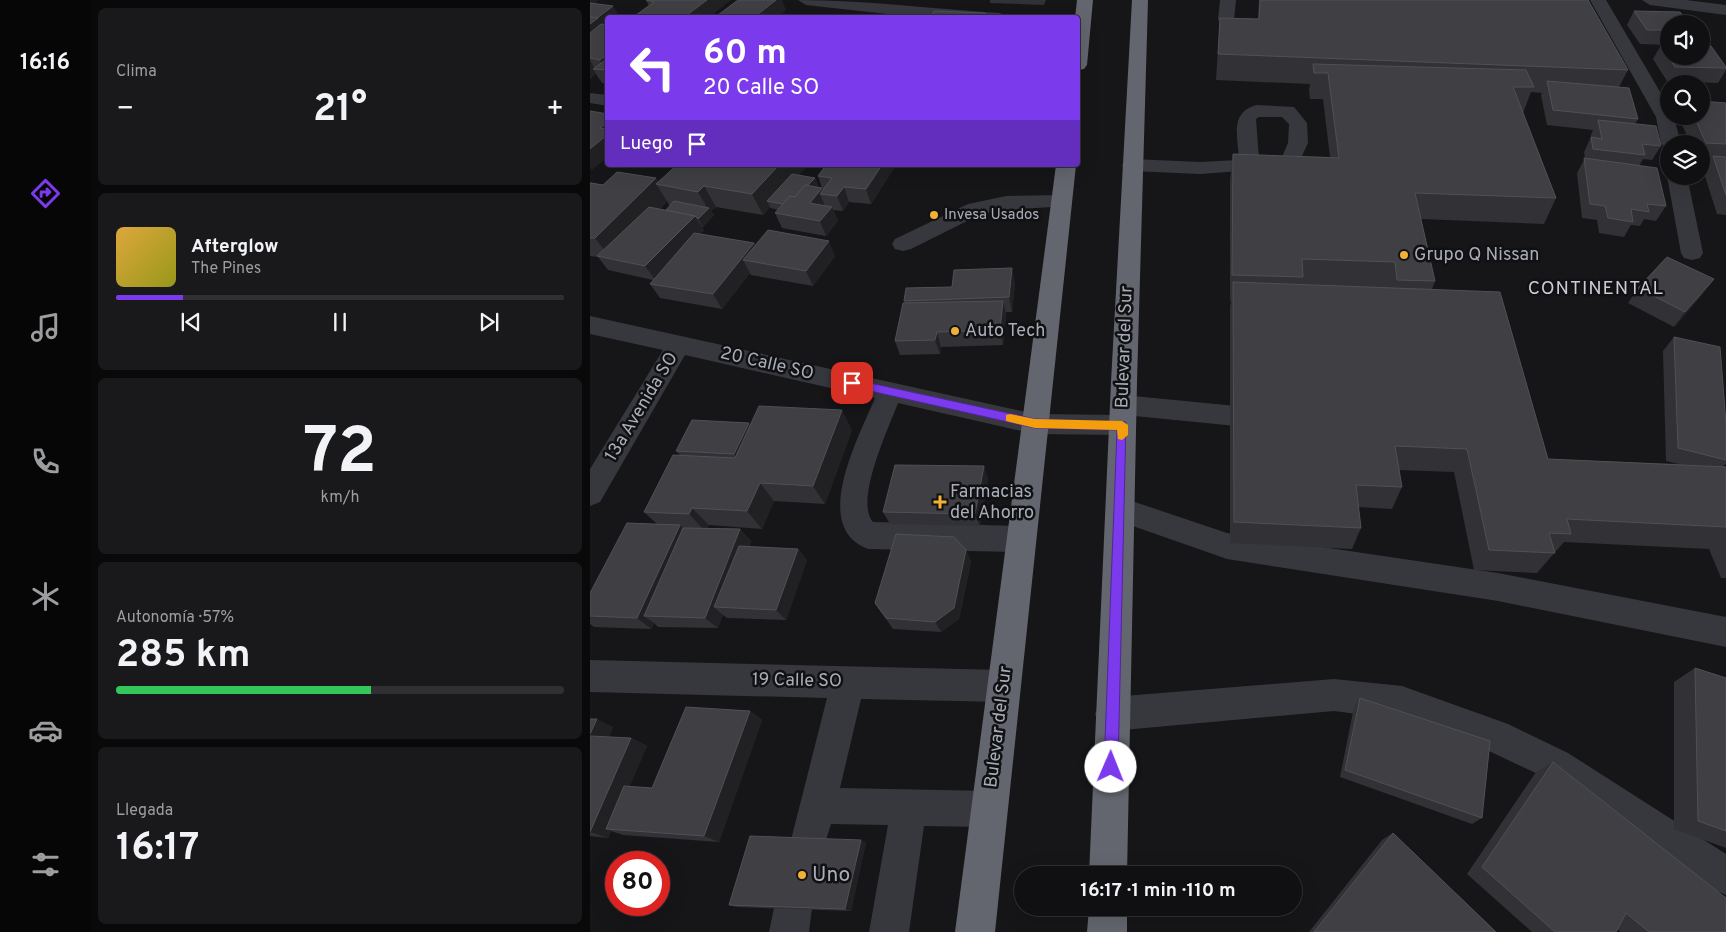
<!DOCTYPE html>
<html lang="es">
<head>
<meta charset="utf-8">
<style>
	:root { --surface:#101012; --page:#19191b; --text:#f1f3f6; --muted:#9c9d9f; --line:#303032; --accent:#7c3aed }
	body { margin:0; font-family:Overpass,sans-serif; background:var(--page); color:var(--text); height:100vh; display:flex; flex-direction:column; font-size:19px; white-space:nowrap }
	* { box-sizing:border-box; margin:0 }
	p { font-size:16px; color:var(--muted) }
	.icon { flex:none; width:28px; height:28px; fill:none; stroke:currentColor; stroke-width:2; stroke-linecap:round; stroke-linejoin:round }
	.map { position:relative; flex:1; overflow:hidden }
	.sheet { display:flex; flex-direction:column; gap:8px; padding:8px; background:#09090a; width:500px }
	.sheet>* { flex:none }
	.banner { position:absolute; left:15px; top:15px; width:475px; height:152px; border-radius:5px; box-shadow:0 5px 20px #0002,0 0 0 1px var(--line); background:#7c3aed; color:#fff; overflow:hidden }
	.controls { position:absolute; left:1070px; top:15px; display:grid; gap:10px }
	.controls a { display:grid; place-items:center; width:50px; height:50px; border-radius:50%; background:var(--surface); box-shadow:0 5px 20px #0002,0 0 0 1px var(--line); font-size:25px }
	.speed { position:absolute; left:15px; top:851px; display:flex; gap:10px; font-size:25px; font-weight:700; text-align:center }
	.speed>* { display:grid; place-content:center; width:65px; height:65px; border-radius:50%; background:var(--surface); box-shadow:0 5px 20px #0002,0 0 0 1px var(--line); line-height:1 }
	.speed .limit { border:8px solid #d22; background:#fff; color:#111 }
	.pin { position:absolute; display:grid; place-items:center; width:42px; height:42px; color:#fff; margin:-21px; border-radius:10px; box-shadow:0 2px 8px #0006 }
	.me { position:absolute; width:55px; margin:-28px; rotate:1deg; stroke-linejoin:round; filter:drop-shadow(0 0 4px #0008) }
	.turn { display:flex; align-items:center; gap:18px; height:105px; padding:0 15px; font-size:22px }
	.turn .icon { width:65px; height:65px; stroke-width:2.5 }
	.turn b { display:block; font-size:35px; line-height:42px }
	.then { display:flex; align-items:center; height:48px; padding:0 15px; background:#0003; gap:10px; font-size:19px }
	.big { font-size:38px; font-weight:700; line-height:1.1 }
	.sheet .card { flex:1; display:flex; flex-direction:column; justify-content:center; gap:8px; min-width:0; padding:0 18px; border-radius:8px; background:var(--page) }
	.sheet .dial { align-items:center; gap:0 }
	.dial b { font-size:65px; line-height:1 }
	.song { display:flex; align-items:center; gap:15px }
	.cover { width:60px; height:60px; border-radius:8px; background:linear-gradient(135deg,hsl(40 70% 55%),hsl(60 70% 35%)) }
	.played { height:5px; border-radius:2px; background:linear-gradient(90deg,var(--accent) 15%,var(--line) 15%) }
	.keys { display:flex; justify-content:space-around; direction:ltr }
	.heat { display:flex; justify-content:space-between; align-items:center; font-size:28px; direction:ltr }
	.charge { height:8px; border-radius:4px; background:linear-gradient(90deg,#34c759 57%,var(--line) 0) }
	.trip { position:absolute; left:424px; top:866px; width:288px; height:50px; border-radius:25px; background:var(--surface); box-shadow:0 5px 20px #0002,0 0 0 1px var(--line); font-weight:700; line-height:50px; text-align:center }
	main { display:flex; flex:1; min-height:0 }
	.tabs { display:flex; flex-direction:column; width:90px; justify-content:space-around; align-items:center; background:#060607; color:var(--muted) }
	.tabs .icon { width:35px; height:35px }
	.tabs .on { color:var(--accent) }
	.tabs b { font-size:22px; color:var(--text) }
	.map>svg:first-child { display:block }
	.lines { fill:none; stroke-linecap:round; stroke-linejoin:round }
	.minor { fill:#37383d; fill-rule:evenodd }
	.highway { fill:#63666e; fill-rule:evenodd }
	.wall { fill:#323236; fill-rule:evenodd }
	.shaded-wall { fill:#212124 }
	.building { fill:#3f3f44; stroke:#4f5156 }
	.route { fill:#7c3aed; stroke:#51269a }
	.slow { fill:#f59e0b }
	.poi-dot { fill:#f2b134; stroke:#111113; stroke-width:2 }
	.labels { text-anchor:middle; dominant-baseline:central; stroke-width:5; stroke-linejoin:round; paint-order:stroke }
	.far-poi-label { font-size:15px; fill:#a8adb8; stroke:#111113; text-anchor:start }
	.poi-label { font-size:18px; fill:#a8adb8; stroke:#111113; text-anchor:start }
	.street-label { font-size:18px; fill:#a8adb8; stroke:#111113 }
	.neighbourhood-label { font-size:19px; letter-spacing:1px; fill:#c9ccd4; stroke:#111113 }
	.near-poi-label { font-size:21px; fill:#a8adb8; stroke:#111113; text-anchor:start }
</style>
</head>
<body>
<main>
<nav class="tabs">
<b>16:16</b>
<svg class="icon on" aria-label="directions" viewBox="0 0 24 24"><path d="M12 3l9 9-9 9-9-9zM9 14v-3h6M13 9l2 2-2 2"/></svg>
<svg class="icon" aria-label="music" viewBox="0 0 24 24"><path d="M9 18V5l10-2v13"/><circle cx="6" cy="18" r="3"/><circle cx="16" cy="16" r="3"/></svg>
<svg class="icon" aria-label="phone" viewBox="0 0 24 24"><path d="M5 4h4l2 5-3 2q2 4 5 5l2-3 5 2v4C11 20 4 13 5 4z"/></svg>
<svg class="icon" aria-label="climate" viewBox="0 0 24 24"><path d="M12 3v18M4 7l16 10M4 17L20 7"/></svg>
<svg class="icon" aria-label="car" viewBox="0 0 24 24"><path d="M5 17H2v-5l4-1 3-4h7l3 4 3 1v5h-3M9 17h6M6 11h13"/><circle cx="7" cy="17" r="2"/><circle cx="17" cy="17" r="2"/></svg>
<svg class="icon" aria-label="filters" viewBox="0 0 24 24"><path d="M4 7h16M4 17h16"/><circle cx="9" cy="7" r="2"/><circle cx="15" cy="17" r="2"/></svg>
</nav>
<section class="sheet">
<div class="card"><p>Clima</p>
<div class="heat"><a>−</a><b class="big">21°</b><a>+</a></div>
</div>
<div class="card">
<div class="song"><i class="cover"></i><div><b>Afterglow</b><p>The Pines</p></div></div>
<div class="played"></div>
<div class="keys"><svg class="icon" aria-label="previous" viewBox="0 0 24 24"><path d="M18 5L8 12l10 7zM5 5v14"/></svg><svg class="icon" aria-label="pause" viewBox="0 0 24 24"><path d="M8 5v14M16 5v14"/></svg><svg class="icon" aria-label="next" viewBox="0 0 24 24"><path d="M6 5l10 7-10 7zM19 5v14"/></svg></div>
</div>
<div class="card dial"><b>72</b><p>km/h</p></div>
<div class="card"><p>Autonomía · 57%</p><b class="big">285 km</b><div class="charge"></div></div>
<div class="card"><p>Llegada</p><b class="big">16:17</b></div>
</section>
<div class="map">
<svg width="1136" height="932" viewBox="0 0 1136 932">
	<rect width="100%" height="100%" fill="#161618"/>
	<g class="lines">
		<!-- minor -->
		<g class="minor">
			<path d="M208,0C276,0 342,9 410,13L418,18H333L216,5Z"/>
			<path d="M630,0H646L644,20L642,23L636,25L628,20Z"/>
			<path d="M1000,0H1016L1079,107V116L1084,117L1091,144H1079V149L1071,144L1066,117Z"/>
			<path d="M1052,0H1096L1136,5V15L1060,5Z"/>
			<path d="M0,93L18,95V106L0,103Z"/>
			<path d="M667,105L704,107L717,123L718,143L707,167L610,174L542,171L535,169L532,165L535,161L542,159L610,162L649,160C648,137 639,112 667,105ZM669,117H692L699,124L698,143L692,157L669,159L666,119Z"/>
			<path d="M1079,173V176H1097L1113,253L1110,258L1102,260L1094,258L1091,253L1077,176Z"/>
			<path d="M471,195L478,196L481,201L478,206L416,210L391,214L321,249L313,251L305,249L302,244L305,239L378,204L416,196Z"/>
			<path d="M0,316L445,414L531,415L524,412L520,405L524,398L533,395L677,409L686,412L690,419L686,426L677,429L534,415L541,418L545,425L541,432L532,435L445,434L308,403C299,427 264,501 283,522L431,526L441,530L446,539L441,548L431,552L278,549C219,527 270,435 285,398L95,355L10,502L0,506V469L73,350L0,334Z"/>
			<path d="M530,497L637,533L908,573L1136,617V647L908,601L637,559L520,518L516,509L520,500Z"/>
			<path d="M0,660L413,670L425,675L430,686L425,697L413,702L271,699L250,788L399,791L412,796L417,809L412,822L399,827L334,826L319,932H279L298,825L241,824L232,853L219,858L206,853L201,840L237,698L0,692Z"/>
			<path d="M744,679L812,686L918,724L978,753L1136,854V895L1123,889L1065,853L954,777L899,751L812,720L744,711L522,731L510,726L505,714L510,702L522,697Z"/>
			<path d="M203,889L217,894L222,908L219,932H179L184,908L189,894Z"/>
		</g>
		<!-- highway -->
		<g class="highway">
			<path d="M487,0H503L497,65L494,69L488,70V18H485Z"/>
			<path d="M542,0H558L547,382L537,875H499L521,382Z"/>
			<path d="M466,165H486L405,932H365Z"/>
			<path d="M499,908H537V932H497Z"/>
		</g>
	</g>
	<!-- wall -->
	<g class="wall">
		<path d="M0,0H8L3,4L23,6L27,13L21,18H18V20L12,24L18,25V84L12,83L6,74L0,79Z"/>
		<path d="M56,0H141L59,6Z"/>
		<path d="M400,0H456L454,5L400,3Z"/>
		<path d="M669,0H998L1038,70L1029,87L1048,119L1045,124L1071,146L1062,160L1053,159L1049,166L1076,206L1066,221L1054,219L1050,226L1041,225L1034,237L1009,233L1007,220L992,218L987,173L995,158L994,152L1001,137V135L1003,130L957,125L951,95L952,93L941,92L933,113L966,198L954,224L831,219L845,281L842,289L958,459L1089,464L1076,461L1073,351L1084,337L1136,424V464L1133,466L1136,467V578H1131L1119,549L974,542L947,573L884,570L864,472L809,470L812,487L802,509L768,507L771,528L762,549L640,543V307L641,301H640V180L643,154L740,157L733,99H720L719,90L720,84L626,80L630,18L668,19Z"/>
		<path d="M1044,11L1079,24V45L1050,44L1037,25Z"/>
		<path d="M1071,45L1136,68V70L1128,83L1077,81L1063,59Z"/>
		<path d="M1136,103V215L1127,214L1113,170L1121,158H1111V144H1101L1088,116H1111Z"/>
		<path d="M87,165H218L209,175L225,178L228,185L227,187L232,188L228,176L306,165L281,204L259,202L253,211L243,210L248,221L236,236L192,228L185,213L188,210L181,208L180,207L173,215L126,207L121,211L124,215L113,227H112L114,230L110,234L164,243L166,245L245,256L223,286L161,275L160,273L132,309L70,298L60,284L63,280L18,270L8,257L0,256V182L13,185L66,178L68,182ZM77,201L79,205L80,206L76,210L70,209Z"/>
		<path d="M425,282L422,312H416V315L413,345L351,347L350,354L310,355L305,341L315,303L314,301L362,287Z"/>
		<path d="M1048,288L1113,294L1084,327L1038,303Z"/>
		<path d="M160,425L262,430L235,504L184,501L172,529L119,525L117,529H150L161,541L159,547L208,549L217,560L196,620L137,618L133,615L128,628L68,627L64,623L61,629L4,627L0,624V593L67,524L54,512L90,455L86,451Z"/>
		<path d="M394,466L398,479L390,526L300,524L293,512Z"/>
		<path d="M376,550L381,562L369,619L351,632L303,629L285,603Z"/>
		<path d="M1105,668L1136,678V848L1084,829V682Z"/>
		<path d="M770,698L892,818L882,824L750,777L764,707Z"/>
		<path d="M160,711L172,720L129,842L33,835L21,831L18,838L0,836V719L23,727L19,737L41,738L57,746L39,787L62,788Z"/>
		<path d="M963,762L1136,932H1031L1027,929L1026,932H942L877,874L946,772Z"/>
		<path d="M803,833L906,932H719L792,840Z"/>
		<path d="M276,842L261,911L146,907L139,905Z"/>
	</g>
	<!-- shaded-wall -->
	<g class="shaded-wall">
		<path d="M0,0H8L0,6Z"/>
		<path d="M117,0H141L118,18H93Z"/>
		<path d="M186,0H192L196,10L187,18H163Z"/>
		<path d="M23,6L27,13L21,18H18V20L12,25L0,45V24Z"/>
		<path d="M18,54V70H16L10,60Z"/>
		<path d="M0,60L5,69H3L6,74L0,79Z"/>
		<path d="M18,122V157L2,170L0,168V149L10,128Z"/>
		<path d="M189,165H218L184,202L177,201L180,207L173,215L162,194Z"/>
		<path d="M292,165H306L281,204L276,189Z"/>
		<path d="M66,178L70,185L66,184L77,201L21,259L5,238Z"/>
		<path d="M225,178L228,185L204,213L200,205Z"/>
		<path d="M114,186L126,207L121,211L124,215L113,227L108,219L118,209L108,192Z"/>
		<path d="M254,187L259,202L253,211L247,196Z"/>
		<path d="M232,188L235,195L230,194L235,206L220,203Z"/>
		<path d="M242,207L248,221L236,236L230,221Z"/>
		<path d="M105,216L114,230L66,281L55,266Z"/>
		<path d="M239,241L245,256L223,286L216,271Z"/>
		<path d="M164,243L172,257L153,260L160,273L132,309L123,294Z"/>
		<path d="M422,268L425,282L422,312L419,297Z"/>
		<path d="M1124,279L1113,294L1084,327L1095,312Z"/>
		<path d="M413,301L416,315L413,345L410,330Z"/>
		<path d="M347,332L351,347L350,354L345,340Z"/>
		<path d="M252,410L262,430L235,504L223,486Z"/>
		<path d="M159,423L168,436L154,467L144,454Z"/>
		<path d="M394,466L398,479L390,526L385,514Z"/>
		<path d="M170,483L184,501L172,529L157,511Z"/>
		<path d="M102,508L119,525L116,532L99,514Z"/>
		<path d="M90,525L102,537L54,616L64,623L61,629L47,618Z"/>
		<path d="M150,529L161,541L136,608L124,607L133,615L128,628L115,618Z"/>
		<path d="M208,549L217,560L196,620L186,610Z"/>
		<path d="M376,550L381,562L369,619L351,632L345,622Z"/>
		<path d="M160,711L172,720L129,842L114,836Z"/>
		<path d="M7,719L23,727L16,744L0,736V734Z"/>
		<path d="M41,738L57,746L21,830L16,829L21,831L18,838L0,832Z"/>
		<path d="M271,840L276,842L261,911L255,909Z"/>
	</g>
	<!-- building -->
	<g class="building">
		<path d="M56,0H117L93,18H42L64,2Z"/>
		<path d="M148,0H186L163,18H124Z"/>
		<path d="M670,0H998L1038,70L628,54L630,18L669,19Z"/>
		<path d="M0,3L23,6L7,18L0,17Z"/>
		<path d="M344,11L395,13L393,18H341Z"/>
		<path d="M1044,11L1090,12L1099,24H1079V30H1057Z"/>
		<path d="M0,17L8,18L0,24Z"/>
		<path d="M11,24L18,25V54L10,60L0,58V33Z"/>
		<path d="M1071,45H1079V56H1111V46H1121L1136,67V68L1085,67Z"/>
		<path d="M18,58V70L3,69Z"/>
		<path d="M723,64L936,70L944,87H923L966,198L825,193L845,281L807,280L805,262L712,259L713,277L642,275L643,154L749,158L738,73H724Z"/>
		<path d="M957,81L1039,88L1048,119L963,110Z"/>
		<path d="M1111,101L1136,103V144L1116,143L1104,116H1111Z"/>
		<path d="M0,111L18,114V122L10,128L18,129V134L0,149Z"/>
		<path d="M1008,120L1066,126L1071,146L1052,144L1055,155L1003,149L1001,137L1012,139Z"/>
		<path d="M1123,156L1136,157V195Z"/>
		<path d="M994,158L1067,168L1076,206L1057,204L1059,212L1041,209L1043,222L1018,218L1015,206L1000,204Z"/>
		<path d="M87,165H189L162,194L114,186L108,192L66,184Z"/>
		<path d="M236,165H292L276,189L254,187L247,196L230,194L242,178L228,176Z"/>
		<path d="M27,172L66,178L5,238H0V183L13,185Z"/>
		<path d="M202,174L225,178L218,185H215L205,197L200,196L193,204L177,201Z"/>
		<path d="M215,185L232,188L220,203L242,207L230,221L185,213L200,196L205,197Z"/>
		<path d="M84,201L119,208L108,219L105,216L76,210Z"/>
		<path d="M59,207L105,216L55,266L7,256Z"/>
		<path d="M178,230L239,241L216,271L153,260Z"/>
		<path d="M104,233L164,243L123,294L60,284Z"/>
		<path d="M1077,257L1124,279L1095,312L1048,288Z"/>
		<path d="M422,268L419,297L314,301L316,288L362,287L364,270Z"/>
		<path d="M643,282L910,292L958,459L1136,467V527L977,519L981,534L959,533L965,553L899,550L877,449L805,446L812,487L766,485L771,528L644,522Z"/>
		<path d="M413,301L410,330L347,332L345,340L305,341L313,303Z"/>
		<path d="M1084,337L1130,347L1136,424V460L1088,448Z"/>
		<path d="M169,406L252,410L223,486L170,483L157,511L102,508L99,514L54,512L83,455L145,458Z"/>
		<path d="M102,420L159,423L144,454L86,451Z"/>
		<path d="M305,465L394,466L385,514L293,512Z"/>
		<path d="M37,523L90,525L47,618L0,616V593Z"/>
		<path d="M93,528L150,529L115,618L54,616Z"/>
		<path d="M306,534L364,537L376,550L364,608L345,622L296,618L285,603Z"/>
		<path d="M149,546L208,549L186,610L124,607Z"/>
		<path d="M1105,668L1136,678V831L1108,821Z"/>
		<path d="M770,698L900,741L892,818L755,770Z"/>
		<path d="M96,707L160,711L114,836L16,829L34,786L62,788Z"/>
		<path d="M0,719H7L0,734Z"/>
		<path d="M0,736L41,738L0,832Z"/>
		<path d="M963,762L1136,898V932H1059L1036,913L1026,932H965L892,867Z"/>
		<path d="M803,833L906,932H724Z"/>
		<path d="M160,836L271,840L255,909L139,905Z"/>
	</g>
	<!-- route -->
	<path class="route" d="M262,379L445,419L536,422L528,767L526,773L521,775L516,773L514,767L527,430L445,428L258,386L257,383Z"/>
	<!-- slow -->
	<path class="slow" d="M420,414L445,419L532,421L538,425V435L532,440L528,439L527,430L445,428L416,421V415Z"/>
	<!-- markers -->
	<g class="poi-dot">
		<circle cx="344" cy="215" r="5"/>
		<circle cx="814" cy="255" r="5"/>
		<circle cx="365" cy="331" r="5"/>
		<path d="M347.5 494.5h5v5h5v5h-5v5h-5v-5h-5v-5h5z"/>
		<circle cx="212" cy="875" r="5"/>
	</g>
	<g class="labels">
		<!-- far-poi labels -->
		<g class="far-poi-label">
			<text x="354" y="215">Invesa Usados</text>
		</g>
		<!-- poi labels -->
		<g class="poi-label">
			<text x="824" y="255">Grupo Q Nissan</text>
			<text x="375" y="331">Auto Tech</text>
			<text x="360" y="492">Farmacias<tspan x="360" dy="21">del Ahorro</tspan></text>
		</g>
		<!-- street labels -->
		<g class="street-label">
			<text transform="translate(535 347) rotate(-88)">Bulevar del Sur</text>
			<text transform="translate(177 364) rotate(13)">20 Calle SO</text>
			<text transform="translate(52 407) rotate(-59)">13a Avenida SO</text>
			<text transform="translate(207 681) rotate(1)">19 Calle SO</text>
			<text transform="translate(409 727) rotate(-83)">Bulevar del Sur</text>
		</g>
		<!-- neighbourhood labels -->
		<g class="neighbourhood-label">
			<text x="1006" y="289">CONTINENTAL</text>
		</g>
		<!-- near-poi labels -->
		<g class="near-poi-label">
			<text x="222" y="875">Uno</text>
		</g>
	</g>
</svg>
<div class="controls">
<a><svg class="icon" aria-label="sound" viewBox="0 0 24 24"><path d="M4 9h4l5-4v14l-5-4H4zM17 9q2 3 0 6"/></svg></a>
<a><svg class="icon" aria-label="search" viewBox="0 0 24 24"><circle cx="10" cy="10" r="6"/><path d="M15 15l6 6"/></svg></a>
<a><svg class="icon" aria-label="layers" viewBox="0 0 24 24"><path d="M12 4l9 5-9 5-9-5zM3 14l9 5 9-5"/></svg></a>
</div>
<div class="speed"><div class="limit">80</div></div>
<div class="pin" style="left:262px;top:383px;background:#d93025"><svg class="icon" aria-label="arrive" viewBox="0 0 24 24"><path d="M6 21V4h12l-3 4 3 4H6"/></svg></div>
<svg class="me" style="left:521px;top:767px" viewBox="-20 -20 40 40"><circle r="19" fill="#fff"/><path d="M0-13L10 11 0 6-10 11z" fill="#7c3aed"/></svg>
<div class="trip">16:17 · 1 min · 110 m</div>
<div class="banner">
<div class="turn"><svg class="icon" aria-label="left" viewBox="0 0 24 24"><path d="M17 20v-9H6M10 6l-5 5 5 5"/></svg><div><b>60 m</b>20 Calle SO</div></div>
<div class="then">Luego<svg class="icon" aria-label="arrive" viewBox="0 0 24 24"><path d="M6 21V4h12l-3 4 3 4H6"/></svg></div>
</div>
</div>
</main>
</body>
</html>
